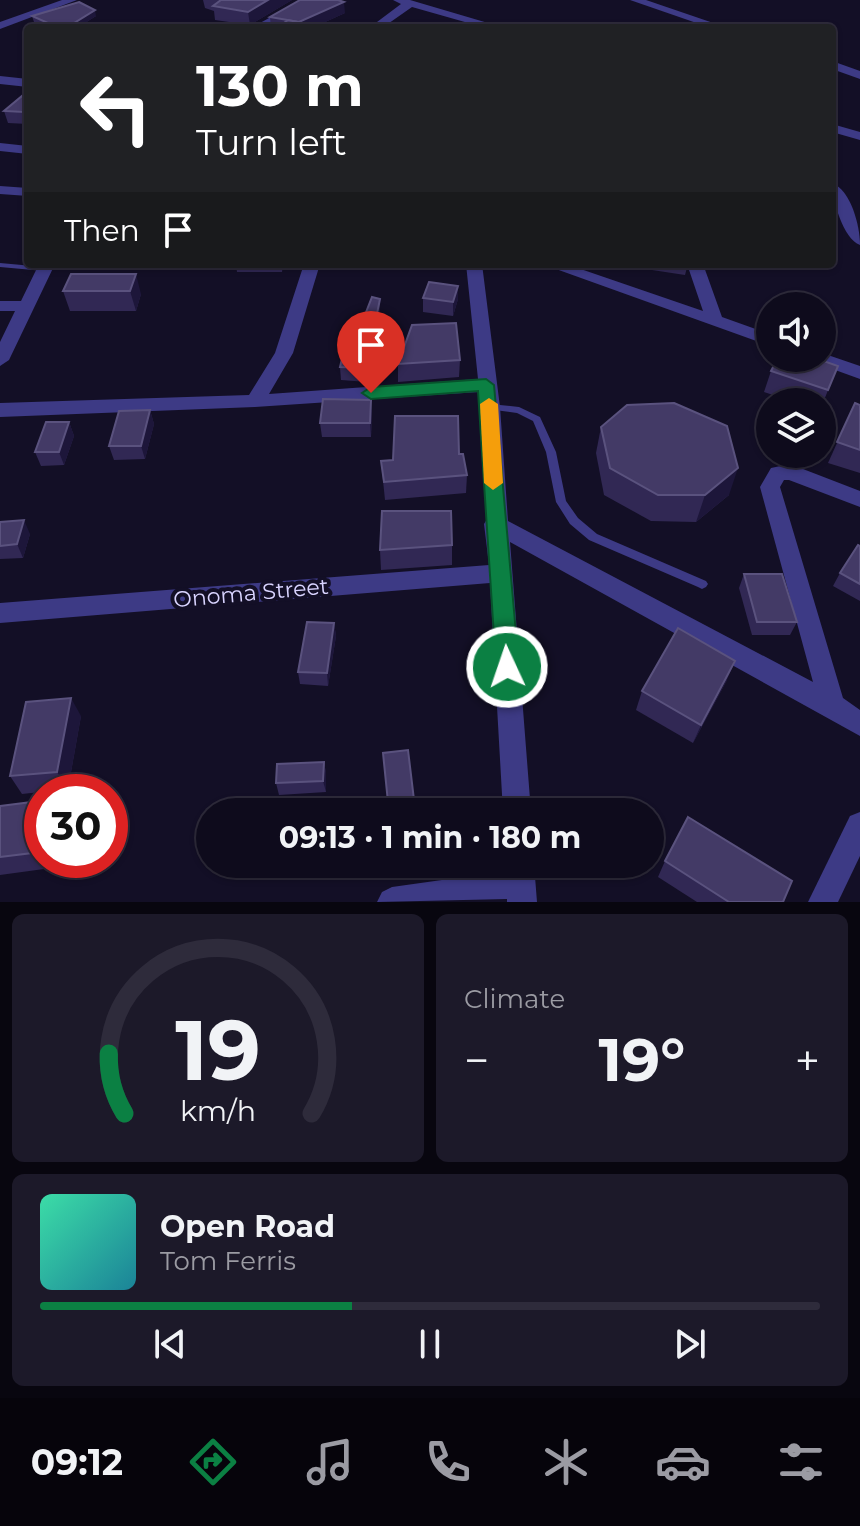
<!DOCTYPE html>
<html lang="en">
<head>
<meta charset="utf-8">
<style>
	:root { --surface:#0e0b1c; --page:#1c1929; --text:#f1f3f6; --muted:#9b9ba3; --line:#2e2b3b; --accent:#0b8043 }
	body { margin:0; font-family:Montserrat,sans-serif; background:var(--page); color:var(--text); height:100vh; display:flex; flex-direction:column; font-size:30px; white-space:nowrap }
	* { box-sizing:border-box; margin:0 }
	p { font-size:26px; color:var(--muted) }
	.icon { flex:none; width:44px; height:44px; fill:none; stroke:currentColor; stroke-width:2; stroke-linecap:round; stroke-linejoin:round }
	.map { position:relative; height:902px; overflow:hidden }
	.panel { display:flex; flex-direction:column; gap:12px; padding:12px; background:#08060f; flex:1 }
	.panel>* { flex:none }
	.hud { position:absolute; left:24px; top:24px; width:812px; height:244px; border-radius:8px; box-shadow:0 2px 6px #0004,0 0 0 2px var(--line); background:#202124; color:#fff; overflow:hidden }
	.controls { position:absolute; left:756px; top:292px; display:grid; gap:16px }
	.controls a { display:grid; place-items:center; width:80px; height:80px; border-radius:50%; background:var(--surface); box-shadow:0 2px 6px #0004,0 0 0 2px var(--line); font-size:40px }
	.speed { position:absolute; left:24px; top:774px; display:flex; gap:16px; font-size:40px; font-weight:700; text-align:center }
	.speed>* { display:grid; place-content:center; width:104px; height:104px; border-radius:50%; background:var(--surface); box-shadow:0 2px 6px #0004,0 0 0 2px var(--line); line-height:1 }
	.speed .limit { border:12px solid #d22; background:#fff; color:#111 }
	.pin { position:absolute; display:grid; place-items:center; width:68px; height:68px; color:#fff; margin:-82px -34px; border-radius:50% 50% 50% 0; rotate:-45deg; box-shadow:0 0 8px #0007 }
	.pin .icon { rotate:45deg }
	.me { position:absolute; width:88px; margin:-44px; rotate:357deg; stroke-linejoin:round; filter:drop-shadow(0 0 6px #0008) }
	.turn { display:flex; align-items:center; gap:28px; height:168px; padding:0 40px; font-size:36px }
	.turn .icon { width:104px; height:104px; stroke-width:2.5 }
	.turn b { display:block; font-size:56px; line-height:68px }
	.then { display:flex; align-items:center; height:76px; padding:0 40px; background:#0003; gap:16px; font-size:30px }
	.big { font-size:60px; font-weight:700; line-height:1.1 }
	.panel .card { flex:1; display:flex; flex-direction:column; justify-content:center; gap:12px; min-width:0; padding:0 28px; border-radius:12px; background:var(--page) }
	.panel .dial { align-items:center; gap:0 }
	.dial svg { height:208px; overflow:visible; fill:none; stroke:var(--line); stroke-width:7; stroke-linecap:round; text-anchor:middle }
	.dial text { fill:var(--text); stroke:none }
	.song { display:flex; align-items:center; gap:24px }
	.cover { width:96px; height:96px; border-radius:12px; background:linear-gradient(135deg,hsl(160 70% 55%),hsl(190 70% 35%)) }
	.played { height:8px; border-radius:4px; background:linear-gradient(90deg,var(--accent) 40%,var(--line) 40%) }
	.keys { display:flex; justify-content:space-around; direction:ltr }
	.heat { display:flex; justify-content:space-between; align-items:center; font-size:44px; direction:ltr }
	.panel .tiles { flex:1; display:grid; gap:12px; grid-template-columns:1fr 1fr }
	.card:last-child { grid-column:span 2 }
	.trip { position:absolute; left:196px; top:798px; width:468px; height:80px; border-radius:40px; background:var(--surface); box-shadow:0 2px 6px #0004,0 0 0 2px var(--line); font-weight:700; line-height:80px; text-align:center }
	.tab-bar { display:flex; height:128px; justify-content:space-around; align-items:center; background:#06040b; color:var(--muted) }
	.tab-bar .icon { width:56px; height:56px }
	.tab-bar .current { color:var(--accent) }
	.tab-bar b { font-size:36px; color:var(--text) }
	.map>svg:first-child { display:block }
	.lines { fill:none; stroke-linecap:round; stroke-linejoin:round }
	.lane { fill:#3d3a85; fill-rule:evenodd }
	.street { fill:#3d3a85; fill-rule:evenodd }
	.wall { fill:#312854 }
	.shaded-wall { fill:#1d163a }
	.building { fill:#433a66; stroke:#5a527e; stroke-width:2 }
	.route { fill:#0b8043; stroke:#07532c; stroke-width:2 }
	.slow { fill:#f59e0b }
	.labels { text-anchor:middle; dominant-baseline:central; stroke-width:8; stroke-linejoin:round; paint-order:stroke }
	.street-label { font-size:22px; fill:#d9d4ff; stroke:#130f26 }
</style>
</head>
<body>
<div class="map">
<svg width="860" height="902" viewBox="0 0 860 902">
	<rect width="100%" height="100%" fill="#130f26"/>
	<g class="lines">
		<!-- lane -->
		<g class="lane">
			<path d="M180,22L199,27L200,28H190L178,25V23Z"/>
			<path d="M0,263L44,267L48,269L44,271L0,267Z"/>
			<path d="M490,404L519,407L540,417L556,452L566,501L578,518L597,534L706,581L708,584L706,587L702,589L698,587L589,540L570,524L556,502L546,452L533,421L517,413L487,409L485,407L487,405Z"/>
		</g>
		<!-- street -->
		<g class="street">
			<path d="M62,0H77L0,29V22Z"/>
			<path d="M302,0H315L266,28H251Z"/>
			<path d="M393,0H410L505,28H486L412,7L382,28H369L401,4Z"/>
			<path d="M630,0H646L728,28H711Z"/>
			<path d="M832,61L860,71V79L832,69Z"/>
			<path d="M0,76L28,79V87L0,84Z"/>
			<path d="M832,124L860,132V140L832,132Z"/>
			<path d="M0,143L28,146V154L0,151Z"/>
			<path d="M832,183C851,190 860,226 860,245C843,239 832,199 832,183Z"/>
			<path d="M0,186L28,188V196L0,194Z"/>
			<path d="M39,264H55L9,360L0,366V342L15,311H0V301H21Z"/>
			<path d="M304,264H320L293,353L269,394L478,379L466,264H482L500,407L508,521L813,682L760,487L771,468L790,464L860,491V507L789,480H784L780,487L843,698L860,710V736L510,542L531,812H503L490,583L0,623V603L489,565L484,524L487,519L479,392L255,407L0,417V403L249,395L275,353Z"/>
			<path d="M542,264H566L703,311L687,264H703L722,317L770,334V346Z"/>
			<path d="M822,353L860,366V379L813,362L810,358H822Z"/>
			<path d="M860,812V856L838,902H808L850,816Z"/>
			<path d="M506,864H534L537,902H507V899L377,902L382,892L392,887L506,871Z"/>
		</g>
	</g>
	<!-- wall -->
	<g class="wall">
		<path d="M203,0H292L250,25L215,20L214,11L205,8Z"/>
		<path d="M345,13L312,28H271L270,17Z"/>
		<path d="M32,16H96L77,28H48L34,22Z"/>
		<path d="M28,91V124L8,123L4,111Z"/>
		<path d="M236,264H283L282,272H237Z"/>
		<path d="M653,264H688L685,275L652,270Z"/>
		<path d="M71,274L141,294L136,311H70L63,291Z"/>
		<path d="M423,298L458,299L453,316L423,312Z"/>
		<path d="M380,313L367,382L341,380L340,367Z"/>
		<path d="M460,360L459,377L398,382V364Z"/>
		<path d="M838,366L822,405V402H794L764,392L771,371Z"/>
		<path d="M855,403L860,405V473L828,463Z"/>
		<path d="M150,410L154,424L145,459L114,460L109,446Z"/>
		<path d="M372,413L371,437H322L320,423Z"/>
		<path d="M69,422L74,436L64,465L41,466L35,452Z"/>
		<path d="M601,427L729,495L696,522L651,521L604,495L596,453Z"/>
		<path d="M459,454L467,475L466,493L385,500L381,461Z"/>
		<path d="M0,522L30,534L23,558L0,559Z"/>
		<path d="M452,545V565L381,570L380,550Z"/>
		<path d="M860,546V601L833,586L840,573Z"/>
		<path d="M744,574L797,622L790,635H752L739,588Z"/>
		<path d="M334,623L336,636L328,686L300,684L298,672Z"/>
		<path d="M727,680L693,743L636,710L642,691Z"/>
		<path d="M81,716L68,789L22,794L10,776Z"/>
		<path d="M324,762L326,773V792L279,795L276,783Z"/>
		<path d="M40,801L42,804V860H45L44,869L0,875V806Z"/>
		<path d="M665,861L783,902H697L658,877Z"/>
		<path d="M394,864H421L394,868Z"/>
	</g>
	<!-- shaded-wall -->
	<g class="shaded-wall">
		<path d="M268,0H292L250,25L248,12Z"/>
		<path d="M344,2L345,13L312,28H300L299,22Z"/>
		<path d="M95,10L96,16L77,28H66Z"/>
		<path d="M28,108V123L24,112Z"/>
		<path d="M136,274L141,294L136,311L130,291Z"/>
		<path d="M458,286V299L453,316V302Z"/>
		<path d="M380,299V313L367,382L366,368Z"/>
		<path d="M371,400L372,413L371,437L370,423Z"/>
		<path d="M150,410L154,424L145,459L141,446Z"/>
		<path d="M69,422L74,436L64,465L59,452Z"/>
		<path d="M738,468L729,495L696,522L705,495Z"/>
		<path d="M24,520L30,534L23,558L17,544Z"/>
		<path d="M334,623L336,636L328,686L327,673Z"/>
		<path d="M735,661L727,680L693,743L701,725Z"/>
		<path d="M71,698L81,716L68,789L57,772Z"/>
		<path d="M324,762L326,773V792L323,781Z"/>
		<path d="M40,801L42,804V860H45L44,869L32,853Z"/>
	</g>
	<!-- building -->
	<g class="building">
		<path d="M221,0H268L248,12L213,6Z"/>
		<path d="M300,0H338L344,2L299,22L270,17Z"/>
		<path d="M79,2L95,10L66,28H59L32,16Z"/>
		<path d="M288,20L307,24L301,28H277Z"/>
		<path d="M674,24L687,28H668Z"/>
		<path d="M28,91V108L24,112L4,111Z"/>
		<path d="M71,274H136L130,291H63Z"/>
		<path d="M429,282L458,286L453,302L423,298Z"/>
		<path d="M372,297L380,299L366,368L340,367L350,325H361Z"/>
		<path d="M456,323L460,360L398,364L412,325Z"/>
		<path d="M778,358H815L838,366L828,390L771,371Z"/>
		<path d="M323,399L371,400L370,423H320Z"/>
		<path d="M674,403L727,426L738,468L705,495H658L610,468L601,427L627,405Z"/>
		<path d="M855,403L860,405V450L837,442Z"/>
		<path d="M150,410L141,446H109L119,411Z"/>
		<path d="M395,416H458L459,454H463L467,475L384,482L381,461L393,460Z"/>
		<path d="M46,422H69L59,452H35Z"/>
		<path d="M382,511H451L452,545L380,550Z"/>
		<path d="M24,520L17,544L0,546V522Z"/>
		<path d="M858,545L860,546V584L840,573Z"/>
		<path d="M744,574H782L797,622H757Z"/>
		<path d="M307,622L334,623L327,673L298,672Z"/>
		<path d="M678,628L735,661L701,725L642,691Z"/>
		<path d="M71,698L57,772L10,776L26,702Z"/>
		<path d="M408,750L415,808L488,798L490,812H389L383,753Z"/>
		<path d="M324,762L323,781L276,783L277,764Z"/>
		<path d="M40,801L32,853L0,857V806Z"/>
		<path d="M688,817L792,881L783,902H729L665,861Z"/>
	</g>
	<!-- route -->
	<path class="route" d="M486,379L494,385L519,667L515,674L507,677L500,674L496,667L478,391L371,399L362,393L371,387Z"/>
	<!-- slow -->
	<path class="slow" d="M489,398L498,404L503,483L493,490L484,483L480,404Z"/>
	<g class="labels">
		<!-- street labels -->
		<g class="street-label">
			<text transform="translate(251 593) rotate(-5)">Onoma Street</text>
		</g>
	</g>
</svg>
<div class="controls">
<a><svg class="icon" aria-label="sound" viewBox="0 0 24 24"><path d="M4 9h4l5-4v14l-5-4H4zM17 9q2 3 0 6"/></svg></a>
<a><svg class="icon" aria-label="layers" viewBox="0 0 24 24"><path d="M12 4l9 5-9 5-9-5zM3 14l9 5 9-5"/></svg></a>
</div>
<div class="speed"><div class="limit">30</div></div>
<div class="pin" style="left:371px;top:393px;background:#d93025"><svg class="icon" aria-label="arrive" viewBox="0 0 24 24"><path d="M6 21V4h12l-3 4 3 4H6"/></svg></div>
<svg class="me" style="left:507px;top:667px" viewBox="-20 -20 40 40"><circle r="17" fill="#0b8043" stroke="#fff" stroke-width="3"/><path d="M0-11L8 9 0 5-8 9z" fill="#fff"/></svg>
<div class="trip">09:13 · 1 min · 180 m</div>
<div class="hud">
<div class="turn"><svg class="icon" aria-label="left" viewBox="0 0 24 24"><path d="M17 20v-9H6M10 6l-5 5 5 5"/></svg><div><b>130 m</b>Turn left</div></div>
<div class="then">Then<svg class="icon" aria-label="arrive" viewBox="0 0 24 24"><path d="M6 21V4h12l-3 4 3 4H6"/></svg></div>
</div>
</div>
<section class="panel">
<div class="tiles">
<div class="card dial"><svg viewBox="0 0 100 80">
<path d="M14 69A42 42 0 1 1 86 69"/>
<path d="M14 69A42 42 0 0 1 8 46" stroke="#0b8043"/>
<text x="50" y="56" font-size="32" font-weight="700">19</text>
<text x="50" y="72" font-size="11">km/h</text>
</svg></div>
<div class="card"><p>Climate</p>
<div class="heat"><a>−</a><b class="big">19°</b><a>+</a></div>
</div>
<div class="card">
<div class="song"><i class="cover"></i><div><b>Open Road</b><p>Tom Ferris</p></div></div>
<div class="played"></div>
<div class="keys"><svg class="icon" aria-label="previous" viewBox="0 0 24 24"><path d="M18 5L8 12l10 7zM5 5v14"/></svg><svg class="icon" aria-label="pause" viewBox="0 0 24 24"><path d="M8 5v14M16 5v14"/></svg><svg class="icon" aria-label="next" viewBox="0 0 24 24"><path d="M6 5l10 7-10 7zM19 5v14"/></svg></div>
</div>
</div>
</section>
<nav class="tab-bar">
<b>09:12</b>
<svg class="icon current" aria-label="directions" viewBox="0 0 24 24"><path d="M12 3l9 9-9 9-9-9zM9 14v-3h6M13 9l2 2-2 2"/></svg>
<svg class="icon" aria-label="music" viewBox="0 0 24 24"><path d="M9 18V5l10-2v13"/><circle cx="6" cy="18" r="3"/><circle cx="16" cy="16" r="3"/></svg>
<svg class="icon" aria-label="phone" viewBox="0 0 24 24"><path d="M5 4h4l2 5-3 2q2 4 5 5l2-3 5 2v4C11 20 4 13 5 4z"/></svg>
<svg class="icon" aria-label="climate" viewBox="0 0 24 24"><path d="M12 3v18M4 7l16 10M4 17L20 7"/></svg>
<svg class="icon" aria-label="car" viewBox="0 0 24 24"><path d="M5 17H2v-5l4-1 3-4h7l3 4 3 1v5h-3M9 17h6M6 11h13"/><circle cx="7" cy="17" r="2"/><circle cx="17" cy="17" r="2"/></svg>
<svg class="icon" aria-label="filters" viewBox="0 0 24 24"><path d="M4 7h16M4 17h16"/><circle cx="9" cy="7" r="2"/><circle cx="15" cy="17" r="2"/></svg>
</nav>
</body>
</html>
